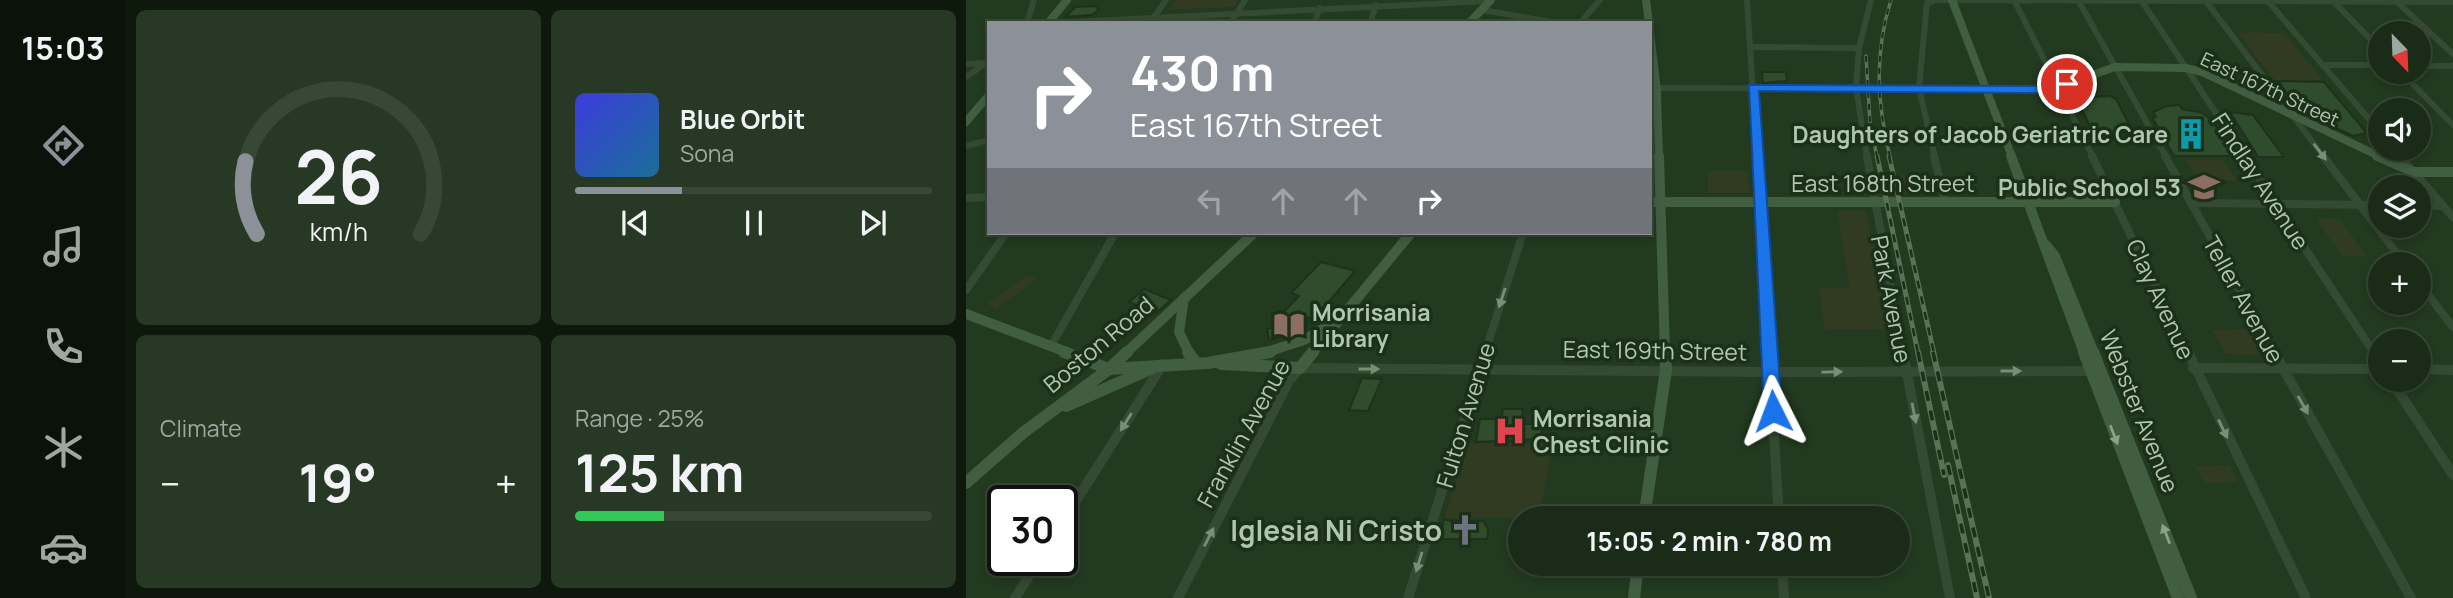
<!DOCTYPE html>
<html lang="en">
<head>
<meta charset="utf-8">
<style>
	:root { --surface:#1a2c17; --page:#273824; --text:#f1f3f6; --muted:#9fa7a1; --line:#384836; --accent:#8c9099 }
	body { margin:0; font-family:Manrope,sans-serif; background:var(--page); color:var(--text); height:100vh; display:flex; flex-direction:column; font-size:26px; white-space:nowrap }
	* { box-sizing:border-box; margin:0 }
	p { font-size:23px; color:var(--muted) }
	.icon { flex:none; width:38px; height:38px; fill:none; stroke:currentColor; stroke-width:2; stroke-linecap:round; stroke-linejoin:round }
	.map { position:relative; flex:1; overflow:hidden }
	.sheet { display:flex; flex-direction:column; gap:10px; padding:10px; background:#0e180d; width:840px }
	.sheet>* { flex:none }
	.top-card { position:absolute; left:21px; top:21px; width:665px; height:214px; border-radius:0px; box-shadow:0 4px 10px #0003,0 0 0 2px var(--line); background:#8c9099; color:#fff; overflow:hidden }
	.needle { width:46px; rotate:157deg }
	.tools { position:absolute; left:1402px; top:21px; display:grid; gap:14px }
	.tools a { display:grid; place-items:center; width:63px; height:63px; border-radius:50%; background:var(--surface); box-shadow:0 4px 10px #0003,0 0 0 2px var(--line); font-size:35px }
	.speed { position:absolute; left:21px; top:485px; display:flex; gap:14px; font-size:35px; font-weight:700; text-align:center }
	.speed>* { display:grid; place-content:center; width:91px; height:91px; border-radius:50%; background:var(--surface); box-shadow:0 4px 10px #0003,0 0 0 2px var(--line); line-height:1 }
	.speed .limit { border:4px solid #111; border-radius:10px; background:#fff; color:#111 }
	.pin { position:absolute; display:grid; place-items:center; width:60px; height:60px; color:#fff; margin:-30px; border:4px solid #fff; border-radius:50%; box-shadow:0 2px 7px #0007 }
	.me { position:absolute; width:77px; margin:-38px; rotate:357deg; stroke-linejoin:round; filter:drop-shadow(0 0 5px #0008) }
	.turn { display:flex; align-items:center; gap:24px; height:147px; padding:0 28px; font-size:32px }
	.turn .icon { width:91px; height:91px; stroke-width:2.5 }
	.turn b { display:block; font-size:49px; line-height:60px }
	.lanes { display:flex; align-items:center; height:66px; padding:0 28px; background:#0003; justify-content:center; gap:35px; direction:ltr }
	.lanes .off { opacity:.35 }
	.big { font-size:52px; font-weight:700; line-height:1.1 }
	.sheet .card { flex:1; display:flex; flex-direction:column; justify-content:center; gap:10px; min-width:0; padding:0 24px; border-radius:10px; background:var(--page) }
	.sheet .dial { align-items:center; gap:0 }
	.dial svg { height:182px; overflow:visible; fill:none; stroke:var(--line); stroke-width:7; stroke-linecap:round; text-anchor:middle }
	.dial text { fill:var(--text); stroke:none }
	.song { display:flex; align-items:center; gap:21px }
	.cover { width:84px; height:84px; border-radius:10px; background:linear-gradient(135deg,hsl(240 70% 55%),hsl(200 70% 35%)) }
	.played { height:7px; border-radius:4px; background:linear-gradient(90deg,var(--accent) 30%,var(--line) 30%) }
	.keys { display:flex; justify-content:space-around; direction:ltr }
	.heat { display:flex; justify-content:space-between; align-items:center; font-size:38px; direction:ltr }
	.charge { height:10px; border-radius:5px; background:linear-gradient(90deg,#34c759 25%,var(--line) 0) }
	.sheet .tiles { flex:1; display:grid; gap:10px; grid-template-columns:repeat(2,1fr) }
	.trip { position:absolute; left:542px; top:506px; width:402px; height:70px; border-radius:35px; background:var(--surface); box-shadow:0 4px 10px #0003,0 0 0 2px var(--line); font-weight:700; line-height:70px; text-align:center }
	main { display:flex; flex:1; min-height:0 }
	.tab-bar { display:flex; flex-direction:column; width:126px; justify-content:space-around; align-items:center; background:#0a1209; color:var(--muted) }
	.tab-bar .icon { width:49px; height:49px }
	.tab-bar .active { color:var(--accent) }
	.tab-bar b { font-size:32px; color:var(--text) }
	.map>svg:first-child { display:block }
	.green { fill:#303b21 }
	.building { fill:#2f4c2c; stroke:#1d311b; stroke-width:2 }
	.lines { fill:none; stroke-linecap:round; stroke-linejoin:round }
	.street-far2 { stroke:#354a33; stroke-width:6 }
	.street-far1 { stroke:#354a33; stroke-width:8 }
	.street { stroke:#354a33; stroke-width:10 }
	.secondary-far2 { stroke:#425e41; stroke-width:8 }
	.secondary-far1 { stroke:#425e41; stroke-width:10 }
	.secondary { stroke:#425e41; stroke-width:12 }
	.rail-far2-casing { stroke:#577255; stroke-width:3.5 }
	.rail-far1-casing { stroke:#577255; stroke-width:5 }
	.rail-casing { stroke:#577255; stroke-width:6 }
	.rail-far2 { stroke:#1b2f19; stroke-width:2; stroke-dasharray:6; stroke-linecap:butt }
	.rail-far1 { stroke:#1b2f19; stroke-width:2.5; stroke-dasharray:8; stroke-linecap:butt }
	.rail { stroke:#1b2f19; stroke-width:3.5; stroke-dasharray:10; stroke-linecap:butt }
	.oneway { fill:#788f77 }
	.oneway2 { fill:#89a288 }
	.route { fill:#1a73e8; stroke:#114b97; stroke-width:2 }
	.labels { text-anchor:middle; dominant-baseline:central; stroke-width:7; stroke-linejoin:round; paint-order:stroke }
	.far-street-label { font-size:19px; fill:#afc7ae; stroke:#1b2f19 }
	.poi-label { font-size:23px; font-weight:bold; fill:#afc7ae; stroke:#1b2f19; text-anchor:end }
	.street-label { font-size:23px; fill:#afc7ae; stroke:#1b2f19 }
	.near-poi-label { font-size:28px; font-weight:bold; fill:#afc7ae; stroke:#1b2f19; text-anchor:end }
</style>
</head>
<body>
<main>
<nav class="tab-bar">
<b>15:03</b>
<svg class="icon active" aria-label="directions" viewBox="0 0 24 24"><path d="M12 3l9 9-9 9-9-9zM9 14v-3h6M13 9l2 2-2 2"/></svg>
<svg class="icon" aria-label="music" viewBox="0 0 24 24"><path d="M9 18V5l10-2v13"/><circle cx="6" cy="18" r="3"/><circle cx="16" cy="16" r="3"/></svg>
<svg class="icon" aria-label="phone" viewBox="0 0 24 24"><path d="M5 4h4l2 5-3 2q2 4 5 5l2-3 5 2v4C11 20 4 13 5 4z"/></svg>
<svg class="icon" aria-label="climate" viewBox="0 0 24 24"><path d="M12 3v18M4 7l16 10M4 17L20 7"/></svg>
<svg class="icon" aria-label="car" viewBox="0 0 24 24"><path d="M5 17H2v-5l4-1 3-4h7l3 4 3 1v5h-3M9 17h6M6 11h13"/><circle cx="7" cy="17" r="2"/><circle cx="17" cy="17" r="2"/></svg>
</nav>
<section class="sheet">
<div class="tiles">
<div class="card dial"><svg viewBox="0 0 100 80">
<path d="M14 69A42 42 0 1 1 86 69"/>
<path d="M14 69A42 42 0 0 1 9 37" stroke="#8c9099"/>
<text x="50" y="56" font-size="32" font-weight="700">26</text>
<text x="50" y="72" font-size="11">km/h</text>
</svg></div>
<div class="card">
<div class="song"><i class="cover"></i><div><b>Blue Orbit</b><p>Sona</p></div></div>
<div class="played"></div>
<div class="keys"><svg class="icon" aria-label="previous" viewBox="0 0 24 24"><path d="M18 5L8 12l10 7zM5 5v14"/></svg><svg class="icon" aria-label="pause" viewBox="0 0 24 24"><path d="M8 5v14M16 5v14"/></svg><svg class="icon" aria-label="next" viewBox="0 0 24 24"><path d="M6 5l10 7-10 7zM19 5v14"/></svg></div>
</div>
<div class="card"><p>Climate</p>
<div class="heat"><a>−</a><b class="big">19°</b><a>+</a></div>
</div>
<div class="card"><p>Range · 25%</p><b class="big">125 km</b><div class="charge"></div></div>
</div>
</section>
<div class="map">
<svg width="1487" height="598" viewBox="0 0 1487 598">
	<rect width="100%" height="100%" fill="#223a1f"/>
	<!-- green -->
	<g class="green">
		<path d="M209,0H272L268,7L203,10Z"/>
		<path d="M1271,32L1318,33L1357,80H1308Z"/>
		<path d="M1220,160H1258L1271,181H1232Z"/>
		<path d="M742,171H782L783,193H742Z"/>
		<path d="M933,175H963L968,194H936Z"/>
		<path d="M871,211H900L923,329L858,330L853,288L883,287Z"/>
		<path d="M1350,219H1374L1401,257L1376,256Z"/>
		<path d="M61,275L71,279L30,309L21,304Z"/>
		<path d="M1284,329L1298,355L1259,354L1247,330Z"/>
		<path d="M501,443H587L573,518H479Z"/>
		<path d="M1264,465L1272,482L1238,483L1229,466Z"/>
	</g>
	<!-- building -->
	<g class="building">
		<path d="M129,6L133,10L125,15L100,17L109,7Z"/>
		<path d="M796,72H820L821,81L797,83Z"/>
		<path d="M1311,81L1358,82L1401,133L1387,136L1336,112Z"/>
		<path d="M1144,96L1150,99L1166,130L1164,133L1127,132L1110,98Z"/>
		<path d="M1214,105L1216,109L1237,113L1247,122L1269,156H1208L1186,117H1190L1187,112L1201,106Z"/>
		<path d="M1264,112L1287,115L1318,157H1292Z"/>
		<path d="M355,262L389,271L348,319L340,317L341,324L334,326V330L303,340L301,329L308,327L307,319L316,314L333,296L325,293Z"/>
		<path d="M178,289L205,300L190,313L163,302Z"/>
		<path d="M396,378L416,379L402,411L383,410Z"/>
		<path d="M537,409H557L555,424H577L574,439L510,442L514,419H535Z"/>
		<path d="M478,519L485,521H517L522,529L521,539H474Z"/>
	</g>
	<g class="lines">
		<!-- street-far2 -->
		<g class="street-far2">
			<path d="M781,0L791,157"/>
			<path d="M970,0L1487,2"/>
			<path d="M1048,0L1127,157"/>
			<path d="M1112,0L1200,157"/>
			<path d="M1175,0L1279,157"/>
			<path d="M1239,0L1358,157"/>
			<path d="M1301,0L1414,132"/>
			<path d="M1366,0L1414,49"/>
			<path d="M1430,1L1487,54"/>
			<path d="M516,10L592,23"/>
			<path d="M61,23L68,0"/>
			<path d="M86,23L524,1"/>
			<path d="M184,23L200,0"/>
			<path d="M265,23L279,0"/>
			<path d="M348,23L354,8"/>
			<path d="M404,23L410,5"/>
			<path d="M614,23L634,0"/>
			<path d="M784,47L893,48"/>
			<path d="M0,64L20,63"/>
			<path d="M1357,65H1414"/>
			<path d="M1452,66H1487"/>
			<path d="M1435,72L1487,125"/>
			<path d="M0,77L23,61"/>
			<path d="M684,88L1019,89"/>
			<path d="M0,146L23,140"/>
			<path d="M1428,149L1435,157"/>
			<path d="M901,157L890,88L893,48L905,0"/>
			<path d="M969,157L953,88L961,3L971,0"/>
		</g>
		<!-- street-far1 -->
		<g class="street-far1">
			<path d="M791,156L803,353"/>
			<path d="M901,156L937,353"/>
			<path d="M968,156L979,202"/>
			<path d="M1126,156L1222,353"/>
			<path d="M1199,156L1309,353"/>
			<path d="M1278,156L1408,353"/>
			<path d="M1357,156L1439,264"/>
			<path d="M1434,156L1487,217"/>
			<path d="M0,198L23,197"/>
			<path d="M1225,203L1414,205"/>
			<path d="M1452,205L1477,206"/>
			<path d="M1452,282L1487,327"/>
			<path d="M0,290L40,233"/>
			<path d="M85,346L149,233"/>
			<path d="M519,353L557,233"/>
		</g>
		<!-- street -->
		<g class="street">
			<path d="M803,352L813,518"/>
			<path d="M937,352L984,598"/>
			<path d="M1222,352L1340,598"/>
			<path d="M1308,352L1445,598"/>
			<path d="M1407,352L1414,363"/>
			<path d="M1227,368L1414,369"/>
			<path d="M1452,369L1487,370"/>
			<path d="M1425,380L1487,475"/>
			<path d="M96,523L197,364"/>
			<path d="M816,564L818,598"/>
			<path d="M49,598L73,560"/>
			<path d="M212,598L323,381L334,368L804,372L1127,371"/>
			<path d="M442,598L520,352"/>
		</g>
		<!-- secondary-far2 -->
		<g class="secondary-far2">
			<path d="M680,0L683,23"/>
			<path d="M986,0L1046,157"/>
			<path d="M82,23L101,0"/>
			<path d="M503,23L525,0"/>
			<path d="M684,32L691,91L693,157"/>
			<path d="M1019,89L1083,90L1149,67L1220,68L1236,72L1415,157"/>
			<path d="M0,122L23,95"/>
		</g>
		<!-- secondary-far1 -->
		<g class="secondary-far1">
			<path d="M693,156L699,353"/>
			<path d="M1045,156L1118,353"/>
			<path d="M1411,156L1448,172H1487"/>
			<path d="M684,202H1149"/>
			<path d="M1080,245L1089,256L1128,353"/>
			<path d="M218,298L213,332L223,353"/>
			<path d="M0,314L103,353"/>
			<path d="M160,353L288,233"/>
			<path d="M298,353L338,340L373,319"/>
			<path d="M346,353L445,233"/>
		</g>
		<!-- secondary -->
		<g class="secondary">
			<path d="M98,352L143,369L242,363L304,352"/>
			<path d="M222,352L230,363"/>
			<path d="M1118,352L1212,598"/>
			<path d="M1127,352L1225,598"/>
			<path d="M255,364L334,368L347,352"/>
			<path d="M100,406L184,369"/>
			<path d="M0,483L58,432L143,369L161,352"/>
			<path d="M678,518L700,370L699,352"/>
			<path d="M668,598L672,564"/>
		</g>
		<defs>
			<g id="rail-far2">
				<path d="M900,56L904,123L911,157"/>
				<path d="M924,157C911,103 908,54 925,0"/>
			</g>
			<g id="rail-far1">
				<path d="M911,156L952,353"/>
				<path d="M923,156L968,353"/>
			</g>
			<g id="rail">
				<path d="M952,352L978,475"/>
				<path d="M967,352L1023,598"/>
				<path d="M982,465L1011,598"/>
			</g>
		</defs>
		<!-- rail-far2 casing -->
		<use href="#rail-far2" class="rail-far2-casing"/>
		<!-- rail-far1 casing -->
		<use href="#rail-far1" class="rail-far1-casing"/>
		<!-- rail casing -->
		<use href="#rail" class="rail-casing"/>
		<!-- rail-far2 -->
		<use href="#rail-far2" class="rail-far2"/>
		<!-- rail-far1 -->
		<use href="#rail-far1" class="rail-far1"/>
		<!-- rail -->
		<use href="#rail" class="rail"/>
	</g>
	<!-- one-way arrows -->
	<defs><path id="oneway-solid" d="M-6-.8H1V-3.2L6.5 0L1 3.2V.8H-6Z" transform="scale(1.75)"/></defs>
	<g class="oneway">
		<use href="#oneway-solid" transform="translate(1354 152) rotate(53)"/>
		<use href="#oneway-solid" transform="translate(536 298) rotate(108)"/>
		<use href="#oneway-solid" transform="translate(403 369)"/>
		<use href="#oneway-solid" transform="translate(1045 371)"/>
		<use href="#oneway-solid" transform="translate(866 372) rotate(-1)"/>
		<use href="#oneway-solid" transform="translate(1337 405) rotate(61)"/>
		<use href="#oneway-solid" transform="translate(948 413) rotate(79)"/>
		<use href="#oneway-solid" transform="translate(160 422) rotate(122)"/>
		<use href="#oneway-solid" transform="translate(1257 429) rotate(64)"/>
		<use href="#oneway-solid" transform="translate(243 537) rotate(-63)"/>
		<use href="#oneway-solid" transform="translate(453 562) rotate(107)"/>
	</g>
	<g class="oneway2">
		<use href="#oneway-solid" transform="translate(1148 435) rotate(69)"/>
		<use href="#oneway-solid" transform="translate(1200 534) rotate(-111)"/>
	</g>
	<!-- route -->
	<path class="route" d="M1101,81L1107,84L1105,87L1083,93L793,91L816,411L813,416L807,418L800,416L798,411L783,85L1082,86Z"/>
	<!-- icons -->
	<defs>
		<symbol id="building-bare" viewBox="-9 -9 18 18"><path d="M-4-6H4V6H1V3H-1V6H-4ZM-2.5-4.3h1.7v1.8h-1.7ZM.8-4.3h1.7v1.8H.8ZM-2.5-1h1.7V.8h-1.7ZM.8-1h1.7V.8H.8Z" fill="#0f9aa8" stroke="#1b2f19" stroke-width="2.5" paint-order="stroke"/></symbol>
		<symbol id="school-bare" viewBox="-9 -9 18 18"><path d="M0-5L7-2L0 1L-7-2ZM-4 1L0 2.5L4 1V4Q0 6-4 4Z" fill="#8d6e63" stroke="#1b2f19" stroke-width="2.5" paint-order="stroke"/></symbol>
		<symbol id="library-bare" viewBox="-9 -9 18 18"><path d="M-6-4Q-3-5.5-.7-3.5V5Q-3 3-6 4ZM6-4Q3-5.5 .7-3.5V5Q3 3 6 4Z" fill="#8d6e63" stroke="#1b2f19" stroke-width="2.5" paint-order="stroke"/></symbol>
		<symbol id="hospital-bare" viewBox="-9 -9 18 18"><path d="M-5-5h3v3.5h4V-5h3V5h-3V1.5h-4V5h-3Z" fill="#e0444e" stroke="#1b2f19" stroke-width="2.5" paint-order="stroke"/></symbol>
		<symbol id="church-bare" viewBox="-9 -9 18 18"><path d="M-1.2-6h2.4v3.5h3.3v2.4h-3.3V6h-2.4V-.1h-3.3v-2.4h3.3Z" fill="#6b7280" stroke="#1b2f19" stroke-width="2.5" paint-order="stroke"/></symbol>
	</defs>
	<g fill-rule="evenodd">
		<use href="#building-bare" x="1203" y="112" width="44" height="44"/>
		<use href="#school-bare" x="1216" y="165" width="44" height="44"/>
		<use href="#library-bare" x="301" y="303" width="44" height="44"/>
		<use href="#hospital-bare" x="522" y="409" width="44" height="44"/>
		<use href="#church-bare" x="477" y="508" width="44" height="44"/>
	</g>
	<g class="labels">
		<!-- far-street labels -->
		<g class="far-street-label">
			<text transform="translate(1304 89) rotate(25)">East 167th Street</text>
		</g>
		<!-- poi labels -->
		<g class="poi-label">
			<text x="1202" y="134">Daughters of Jacob Geriatric Care</text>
			<text x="1215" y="187">Public School 53</text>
			<text x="346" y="312" text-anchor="start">Morrisania<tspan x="346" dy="26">Library</tspan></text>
			<text x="567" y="418" text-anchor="start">Morrisania<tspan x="567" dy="26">Chest Clinic</tspan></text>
		</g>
		<!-- street labels -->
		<g class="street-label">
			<text transform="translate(1295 181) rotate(57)">Findlay Avenue</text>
			<text x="917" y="183">East 168th Street</text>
			<text transform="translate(926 299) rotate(79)">Park Avenue</text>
			<text transform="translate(1195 299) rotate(65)">Clay Avenue</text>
			<text transform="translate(1278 299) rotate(61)">Teller Avenue</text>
			<text transform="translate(132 344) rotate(-40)">Boston Road</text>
			<text transform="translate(689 350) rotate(1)">East 169th Street</text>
			<text transform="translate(1174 411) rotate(68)">Webster Avenue</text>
			<text transform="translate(499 415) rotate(-73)">Fulton Avenue</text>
			<text transform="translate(277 433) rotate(-61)">Franklin Avenue</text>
		</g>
		<!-- near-poi labels -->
		<g class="near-poi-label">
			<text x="476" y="530">Iglesia Ni Cristo</text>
		</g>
	</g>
</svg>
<div class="tools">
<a><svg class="needle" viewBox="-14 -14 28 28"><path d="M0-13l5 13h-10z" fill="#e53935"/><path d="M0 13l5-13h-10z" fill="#9fa7a1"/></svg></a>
<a><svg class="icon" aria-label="sound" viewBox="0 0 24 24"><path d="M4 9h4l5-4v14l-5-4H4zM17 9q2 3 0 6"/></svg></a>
<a><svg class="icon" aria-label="layers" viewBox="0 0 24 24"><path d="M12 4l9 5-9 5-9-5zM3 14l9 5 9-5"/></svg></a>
<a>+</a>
<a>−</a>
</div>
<div class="speed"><div class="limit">30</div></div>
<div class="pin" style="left:1101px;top:84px;background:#d93025"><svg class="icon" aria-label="arrive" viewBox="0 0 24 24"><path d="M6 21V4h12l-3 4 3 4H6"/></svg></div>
<svg class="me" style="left:807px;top:411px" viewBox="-20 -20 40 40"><path d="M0-17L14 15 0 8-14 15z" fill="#1a73e8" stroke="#fff" stroke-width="4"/></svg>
<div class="trip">15:05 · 2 min · 780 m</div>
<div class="top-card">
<div class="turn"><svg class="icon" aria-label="right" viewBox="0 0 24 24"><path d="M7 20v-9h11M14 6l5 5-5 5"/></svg><div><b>430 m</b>East 167th Street</div></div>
<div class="lanes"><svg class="icon off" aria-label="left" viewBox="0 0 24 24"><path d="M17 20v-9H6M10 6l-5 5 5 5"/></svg><svg class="icon off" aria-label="ahead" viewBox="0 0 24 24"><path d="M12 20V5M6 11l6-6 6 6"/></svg><svg class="icon off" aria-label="ahead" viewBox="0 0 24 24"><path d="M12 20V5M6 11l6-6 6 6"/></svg><svg class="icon" aria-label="right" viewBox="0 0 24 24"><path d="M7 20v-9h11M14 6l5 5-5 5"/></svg></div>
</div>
</div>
</main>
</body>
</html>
